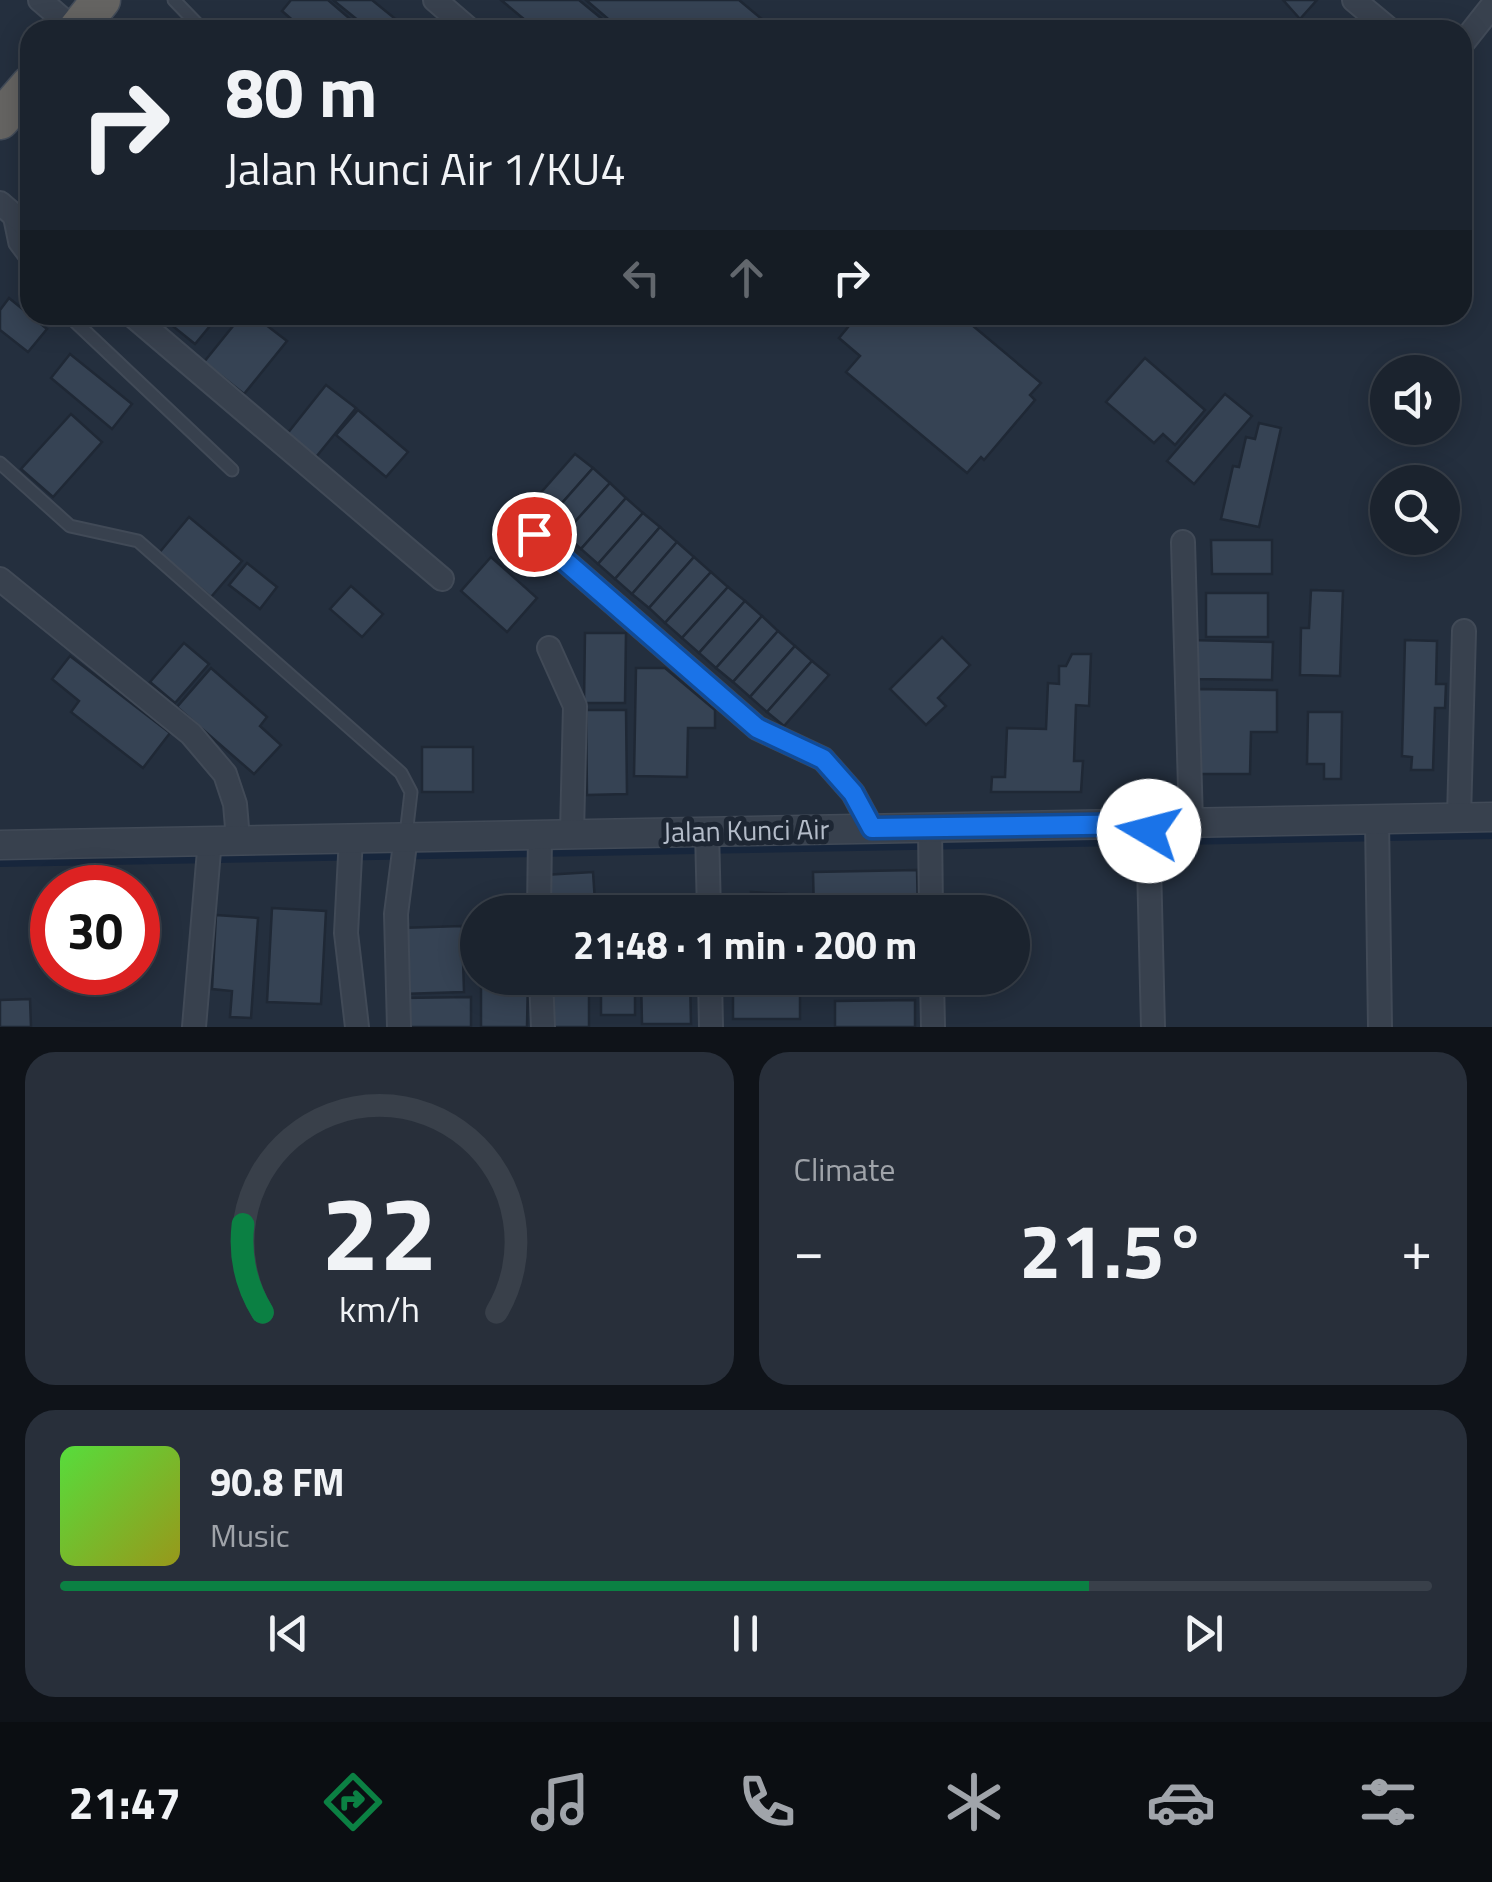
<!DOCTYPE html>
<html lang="en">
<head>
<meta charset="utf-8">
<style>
	:root { --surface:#1b232e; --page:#282f3a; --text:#f1f3f6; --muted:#a0a4aa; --line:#39404a; --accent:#0b8043 }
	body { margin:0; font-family:"Titillium Web",sans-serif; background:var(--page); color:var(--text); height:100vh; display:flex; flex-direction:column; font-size:38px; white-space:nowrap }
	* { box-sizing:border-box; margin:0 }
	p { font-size:32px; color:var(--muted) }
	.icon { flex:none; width:55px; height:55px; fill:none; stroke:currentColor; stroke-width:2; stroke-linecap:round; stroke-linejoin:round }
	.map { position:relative; height:1027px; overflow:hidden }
	.side { display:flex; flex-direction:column; gap:25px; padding:25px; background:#0f1319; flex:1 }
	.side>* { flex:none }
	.guide { position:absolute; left:20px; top:20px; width:1452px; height:305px; border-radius:30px; box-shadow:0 5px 25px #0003,0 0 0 2px var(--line); background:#1b232e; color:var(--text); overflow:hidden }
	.fabs { position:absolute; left:1370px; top:355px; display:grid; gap:20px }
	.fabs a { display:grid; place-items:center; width:90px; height:90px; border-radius:50%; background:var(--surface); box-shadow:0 5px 25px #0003,0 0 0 2px var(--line); font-size:50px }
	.speed { position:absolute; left:30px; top:865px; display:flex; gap:20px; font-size:50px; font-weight:700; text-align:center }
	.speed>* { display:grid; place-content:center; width:130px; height:130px; border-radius:50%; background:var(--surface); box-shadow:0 5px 25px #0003,0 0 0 2px var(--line); line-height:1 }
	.speed .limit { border:15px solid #d22; background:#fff; color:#111 }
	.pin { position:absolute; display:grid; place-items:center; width:85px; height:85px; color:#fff; margin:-42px; border:5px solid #fff; border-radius:50%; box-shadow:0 2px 10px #0007 }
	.me { position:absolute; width:110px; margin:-55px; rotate:278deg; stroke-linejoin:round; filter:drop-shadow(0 0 8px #0008) }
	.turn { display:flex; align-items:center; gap:35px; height:210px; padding:0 40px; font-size:45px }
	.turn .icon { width:130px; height:130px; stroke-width:2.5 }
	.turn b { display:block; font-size:70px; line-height:85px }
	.lanes { display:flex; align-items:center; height:95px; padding:0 40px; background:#0003; justify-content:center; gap:50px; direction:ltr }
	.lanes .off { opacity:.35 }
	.big { font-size:75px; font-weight:700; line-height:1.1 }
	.side .card { flex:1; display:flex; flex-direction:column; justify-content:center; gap:15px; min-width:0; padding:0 35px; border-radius:30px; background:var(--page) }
	.side .dial { align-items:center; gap:0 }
	.dial svg { height:260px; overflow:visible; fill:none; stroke:var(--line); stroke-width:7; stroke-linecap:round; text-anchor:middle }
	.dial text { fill:var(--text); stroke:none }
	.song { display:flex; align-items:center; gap:30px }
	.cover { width:120px; height:120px; border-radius:15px; background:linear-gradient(135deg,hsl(110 70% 55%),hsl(60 70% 35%)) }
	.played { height:10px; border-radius:5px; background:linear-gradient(90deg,var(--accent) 75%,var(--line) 75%) }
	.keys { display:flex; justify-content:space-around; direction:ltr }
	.heat { display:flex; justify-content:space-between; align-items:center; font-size:55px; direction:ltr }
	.side .tiles { flex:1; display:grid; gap:25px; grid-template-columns:1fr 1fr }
	.card:last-child { grid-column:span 2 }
	.trip { position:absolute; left:460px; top:895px; width:570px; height:100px; border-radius:50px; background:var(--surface); box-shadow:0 5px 25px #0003,0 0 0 2px var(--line); font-weight:700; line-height:100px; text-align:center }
	.dock { display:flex; height:160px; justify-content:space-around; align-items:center; background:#0b0e12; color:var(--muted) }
	.dock .icon { width:70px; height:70px }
	.dock .current { color:var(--accent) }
	.dock b { font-size:45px; color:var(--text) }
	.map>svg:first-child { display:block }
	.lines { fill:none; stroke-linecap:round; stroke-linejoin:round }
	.stream { stroke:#17263c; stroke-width:8 }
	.building { fill:#364354; stroke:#1f2835; stroke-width:2.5 }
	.service-casing { stroke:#414a57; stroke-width:15 }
	.minor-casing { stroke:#414a57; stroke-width:26 }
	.tertiary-casing { stroke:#414a57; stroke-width:31 }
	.trunk-casing { stroke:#434c59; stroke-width:41 }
	.service { stroke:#38414e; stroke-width:11 }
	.minor { stroke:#38414e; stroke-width:22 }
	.tertiary { stroke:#38414e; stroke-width:28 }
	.trunk { stroke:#656462; stroke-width:38 }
	.route-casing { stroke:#114b97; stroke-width:25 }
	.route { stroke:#1a73e8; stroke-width:18 }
	.labels { text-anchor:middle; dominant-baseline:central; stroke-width:10; stroke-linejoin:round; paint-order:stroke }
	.street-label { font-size:28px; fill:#b4bcc9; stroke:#1d2633 }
</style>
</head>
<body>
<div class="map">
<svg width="1492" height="1027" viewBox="0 0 1492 1027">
	<rect width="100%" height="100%" fill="#242f3e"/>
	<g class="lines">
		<!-- stream -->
		<path class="stream" d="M0,863L1492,835"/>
	</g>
	<!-- building -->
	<g class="building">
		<path d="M291,0H328L363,30H304L282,11Z"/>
		<path d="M333,0H372L409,30H370Z"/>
		<path d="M501,0H579L607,23L601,30H537Z"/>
		<path d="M586,0H739L775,30H621Z"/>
		<path d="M1283,0H1317L1300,19Z"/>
		<path d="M9,298L47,329L28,352L0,330V310Z"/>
		<path d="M159,315H219L195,344Z"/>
		<path d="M242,315H253L287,341L244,394L204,362Z"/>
		<path d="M858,315H960L1041,383L1030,395L1035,400L984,460L981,457L967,473L846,372L860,356L839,338Z"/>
		<path d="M70,354L132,404L112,429L51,378Z"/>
		<path d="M1145,358L1205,410L1175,445L1163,434L1154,443L1106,402Z"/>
		<path d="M326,385L356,408L316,457L287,434Z"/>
		<path d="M1225,394L1252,416L1194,484L1167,461Z"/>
		<path d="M358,410L408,452L386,477L336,435Z"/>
		<path d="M71,414L102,442L53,497L21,469Z"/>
		<path d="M1259,423L1281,428L1259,527L1221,519L1233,466L1239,467L1246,437L1255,439Z"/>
		<path d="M575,454L593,468L547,520L530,505Z"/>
		<path d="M593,468L610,483L564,534L547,520Z"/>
		<path d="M610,483L626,498L581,549L564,534Z"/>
		<path d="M626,498L643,513L598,564L581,549Z"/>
		<path d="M643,513L660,527L615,579L598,564Z"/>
		<path d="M189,517L242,561L211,597L159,553Z"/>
		<path d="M660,527L677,542L632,594L615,579Z"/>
		<path d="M1211,540H1272V574H1212Z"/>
		<path d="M677,542L694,557L649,608L632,594Z"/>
		<path d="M491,557L537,598L507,632L461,591Z"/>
		<path d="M694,557L711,572L665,623L649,608Z"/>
		<path d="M247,563L277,587L260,609L229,585Z"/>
		<path d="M711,572L728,587L682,638L665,623Z"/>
		<path d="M351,586L383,614L362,637L330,609Z"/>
		<path d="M728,587L745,601L699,653L682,638Z"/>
		<path d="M1311,590L1343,591L1340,676L1300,675L1301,628H1309Z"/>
		<rect x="1206" y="593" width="62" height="44"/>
		<path d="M745,601L762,616L716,668L699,653Z"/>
		<path d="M762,616L778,631L733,682L716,668Z"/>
		<path d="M778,631L795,646L750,697L733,682Z"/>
		<path d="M585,633H626L625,703H584Z"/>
		<path d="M942,637L970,665L938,698L946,706L926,725L890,689Z"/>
		<path d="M1189,640L1273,642L1272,680L1189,679Z"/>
		<path d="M1405,640L1437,641L1436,684H1446L1445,708H1435L1433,770H1411L1412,757L1402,756Z"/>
		<path d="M184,643L209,664L175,703L150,682Z"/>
		<path d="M795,646L812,661L767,712L750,697Z"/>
		<path d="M1072,654H1091L1089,706L1076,705L1074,761H1083L1081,792H991L992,777H1005L1007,728L1046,729L1048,683L1059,684V666H1066Z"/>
		<path d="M70,656L170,733L143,768L71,712L79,701L52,679Z"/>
		<path d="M812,661L829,675L784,726L767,712Z"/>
		<path d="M211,668L267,717L260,726L281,745L254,774L177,707Z"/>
		<path d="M636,668H665L715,710V728H688L687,777L634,776Z"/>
		<path d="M1196,689L1277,690V732H1251L1250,774H1194Z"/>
		<path d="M586,710H626L627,794L587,795Z"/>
		<path d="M1308,712H1342L1341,779H1324V764H1307Z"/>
		<rect x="422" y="747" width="51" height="45"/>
		<path d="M917,870L918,912H814L813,872Z"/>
		<path d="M593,872L595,902L546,905L544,875Z"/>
		<path d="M751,892L786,894L784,912H735L749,911Z"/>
		<path d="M272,908L326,911L321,1004L267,1002Z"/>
		<path d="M216,915L258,918L251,1018L230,1017L232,991L212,989Z"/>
		<path d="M462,926L464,992L401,994L399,928Z"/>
		<path d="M481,978H528L527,1027H481Z"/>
		<rect x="549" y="978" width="40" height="49"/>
		<rect x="601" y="978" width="34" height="37"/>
		<path d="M641,978H690L691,1024H642Z"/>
		<rect x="733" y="978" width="67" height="41"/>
		<rect x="833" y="978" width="71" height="16"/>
		<path d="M471,997V1027H401V998Z"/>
		<path d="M30,999L31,1027H0V1000Z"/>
		<path d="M915,1000V1027H835V1001Z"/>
	</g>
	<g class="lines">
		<defs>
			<g id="service">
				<path d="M174,0L203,30"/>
				<path d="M9,215L15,244L30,264"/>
				<path d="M68,315L232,470"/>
				<path d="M0,463L70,526L138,541L401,773L411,792L406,835"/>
			</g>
			<g id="minor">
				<path d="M40,0L75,30"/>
				<path d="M435,0L470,30"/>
				<path d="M1354,0L1390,30"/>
				<path d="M1462,44L1492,6"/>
				<path d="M0,203L30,229"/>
				<path d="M132,315L442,579"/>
				<path d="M534,534L757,728L823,759L853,793L872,828"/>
				<path d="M1183,542L1191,823"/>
				<path d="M0,579L191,734L225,774L235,804L238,839"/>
				<path d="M549,648L575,706L572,833"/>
				<path d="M1459,818L1464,631"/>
				<path d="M1377,820L1380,1027"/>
				<path d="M1148,824L1153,1027"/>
				<path d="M930,828L931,912"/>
				<path d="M707,831L709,912"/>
				<path d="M351,837L346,933L357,1027"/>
				<path d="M539,912L540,834"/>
				<path d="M541,978L543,1027"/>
				<path d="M710,978L711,1027"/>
				<path d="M932,978L933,1027"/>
				<path d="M194,1027L210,839"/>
				<path d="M399,1027L396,914L406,836"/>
			</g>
			<path id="tertiary" d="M0,845L1492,817"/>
			<g id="trunk">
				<path d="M77,30L101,0"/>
				<path d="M0,120L30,85"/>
			</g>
		</defs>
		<!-- service casing -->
		<use href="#service" class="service-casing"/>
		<!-- minor casing -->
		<use href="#minor" class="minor-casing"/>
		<!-- tertiary casing -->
		<use href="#tertiary" class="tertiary-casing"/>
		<!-- trunk casing -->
		<use href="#trunk" class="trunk-casing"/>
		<!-- service -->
		<use href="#service" class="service"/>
		<!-- minor -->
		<use href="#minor" class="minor"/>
		<!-- tertiary -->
		<use href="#tertiary" class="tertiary"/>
		<!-- trunk -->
		<use href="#trunk" class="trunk"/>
	</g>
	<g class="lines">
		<defs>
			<path id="route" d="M534,534L757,728L823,759L853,793L872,828L1148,824L1149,831"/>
		</defs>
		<!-- route casing -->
		<use href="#route" class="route-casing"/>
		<!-- route -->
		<use href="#route" class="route"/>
	</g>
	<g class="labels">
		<!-- street labels -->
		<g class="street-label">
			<text transform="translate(746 830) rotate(-1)">Jalan Kunci Air</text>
		</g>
	</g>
</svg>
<div class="fabs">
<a><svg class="icon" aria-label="sound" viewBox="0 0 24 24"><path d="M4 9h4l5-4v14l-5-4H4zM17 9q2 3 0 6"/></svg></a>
<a><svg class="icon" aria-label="search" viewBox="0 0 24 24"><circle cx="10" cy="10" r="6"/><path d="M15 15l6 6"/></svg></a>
</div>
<div class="speed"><div class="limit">30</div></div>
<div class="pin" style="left:534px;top:534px;background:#d93025"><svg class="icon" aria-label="arrive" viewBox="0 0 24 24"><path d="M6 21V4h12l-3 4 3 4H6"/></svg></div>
<svg class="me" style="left:1149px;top:831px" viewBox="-20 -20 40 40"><circle r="19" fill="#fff"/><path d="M0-13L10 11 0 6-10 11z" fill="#1a73e8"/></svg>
<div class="trip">21:48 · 1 min · 200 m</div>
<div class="guide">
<div class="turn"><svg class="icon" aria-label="right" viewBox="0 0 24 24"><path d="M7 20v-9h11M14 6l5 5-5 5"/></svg><div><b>80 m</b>Jalan Kunci Air 1/KU4</div></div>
<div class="lanes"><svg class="icon off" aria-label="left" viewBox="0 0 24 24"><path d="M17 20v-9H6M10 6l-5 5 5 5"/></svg><svg class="icon off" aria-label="ahead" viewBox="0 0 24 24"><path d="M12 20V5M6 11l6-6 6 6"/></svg><svg class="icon" aria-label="right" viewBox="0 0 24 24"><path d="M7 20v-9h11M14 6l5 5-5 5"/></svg></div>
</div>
</div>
<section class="side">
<div class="tiles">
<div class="card dial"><svg viewBox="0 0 100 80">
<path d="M14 69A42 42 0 1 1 86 69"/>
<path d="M14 69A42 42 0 0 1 8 42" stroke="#0b8043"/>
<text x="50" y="56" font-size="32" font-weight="700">22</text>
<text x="50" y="72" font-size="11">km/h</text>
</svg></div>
<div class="card"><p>Climate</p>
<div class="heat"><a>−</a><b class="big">21.5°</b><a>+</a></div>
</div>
<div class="card">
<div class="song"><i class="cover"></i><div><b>90.8 FM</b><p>Music</p></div></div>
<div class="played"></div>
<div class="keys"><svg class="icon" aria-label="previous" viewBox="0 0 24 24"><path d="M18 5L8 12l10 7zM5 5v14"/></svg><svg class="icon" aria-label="pause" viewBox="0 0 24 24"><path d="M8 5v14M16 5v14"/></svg><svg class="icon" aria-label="next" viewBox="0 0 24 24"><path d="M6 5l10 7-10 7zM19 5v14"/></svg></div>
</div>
</div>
</section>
<nav class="dock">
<b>21:47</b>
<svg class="icon current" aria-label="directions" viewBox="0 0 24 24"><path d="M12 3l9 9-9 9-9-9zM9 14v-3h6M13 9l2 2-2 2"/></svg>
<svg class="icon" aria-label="music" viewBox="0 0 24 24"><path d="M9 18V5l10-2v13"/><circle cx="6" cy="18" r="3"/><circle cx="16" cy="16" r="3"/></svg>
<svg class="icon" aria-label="phone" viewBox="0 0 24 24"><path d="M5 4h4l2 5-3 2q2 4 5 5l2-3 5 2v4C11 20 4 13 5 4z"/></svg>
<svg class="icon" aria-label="climate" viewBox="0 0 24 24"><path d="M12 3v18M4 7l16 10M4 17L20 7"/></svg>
<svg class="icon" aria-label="car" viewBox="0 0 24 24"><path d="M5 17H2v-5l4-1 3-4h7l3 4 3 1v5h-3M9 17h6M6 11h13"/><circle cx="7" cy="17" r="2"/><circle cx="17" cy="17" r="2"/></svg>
<svg class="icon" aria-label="filters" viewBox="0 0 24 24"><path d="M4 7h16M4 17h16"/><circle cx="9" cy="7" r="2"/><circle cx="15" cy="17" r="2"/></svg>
</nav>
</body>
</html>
